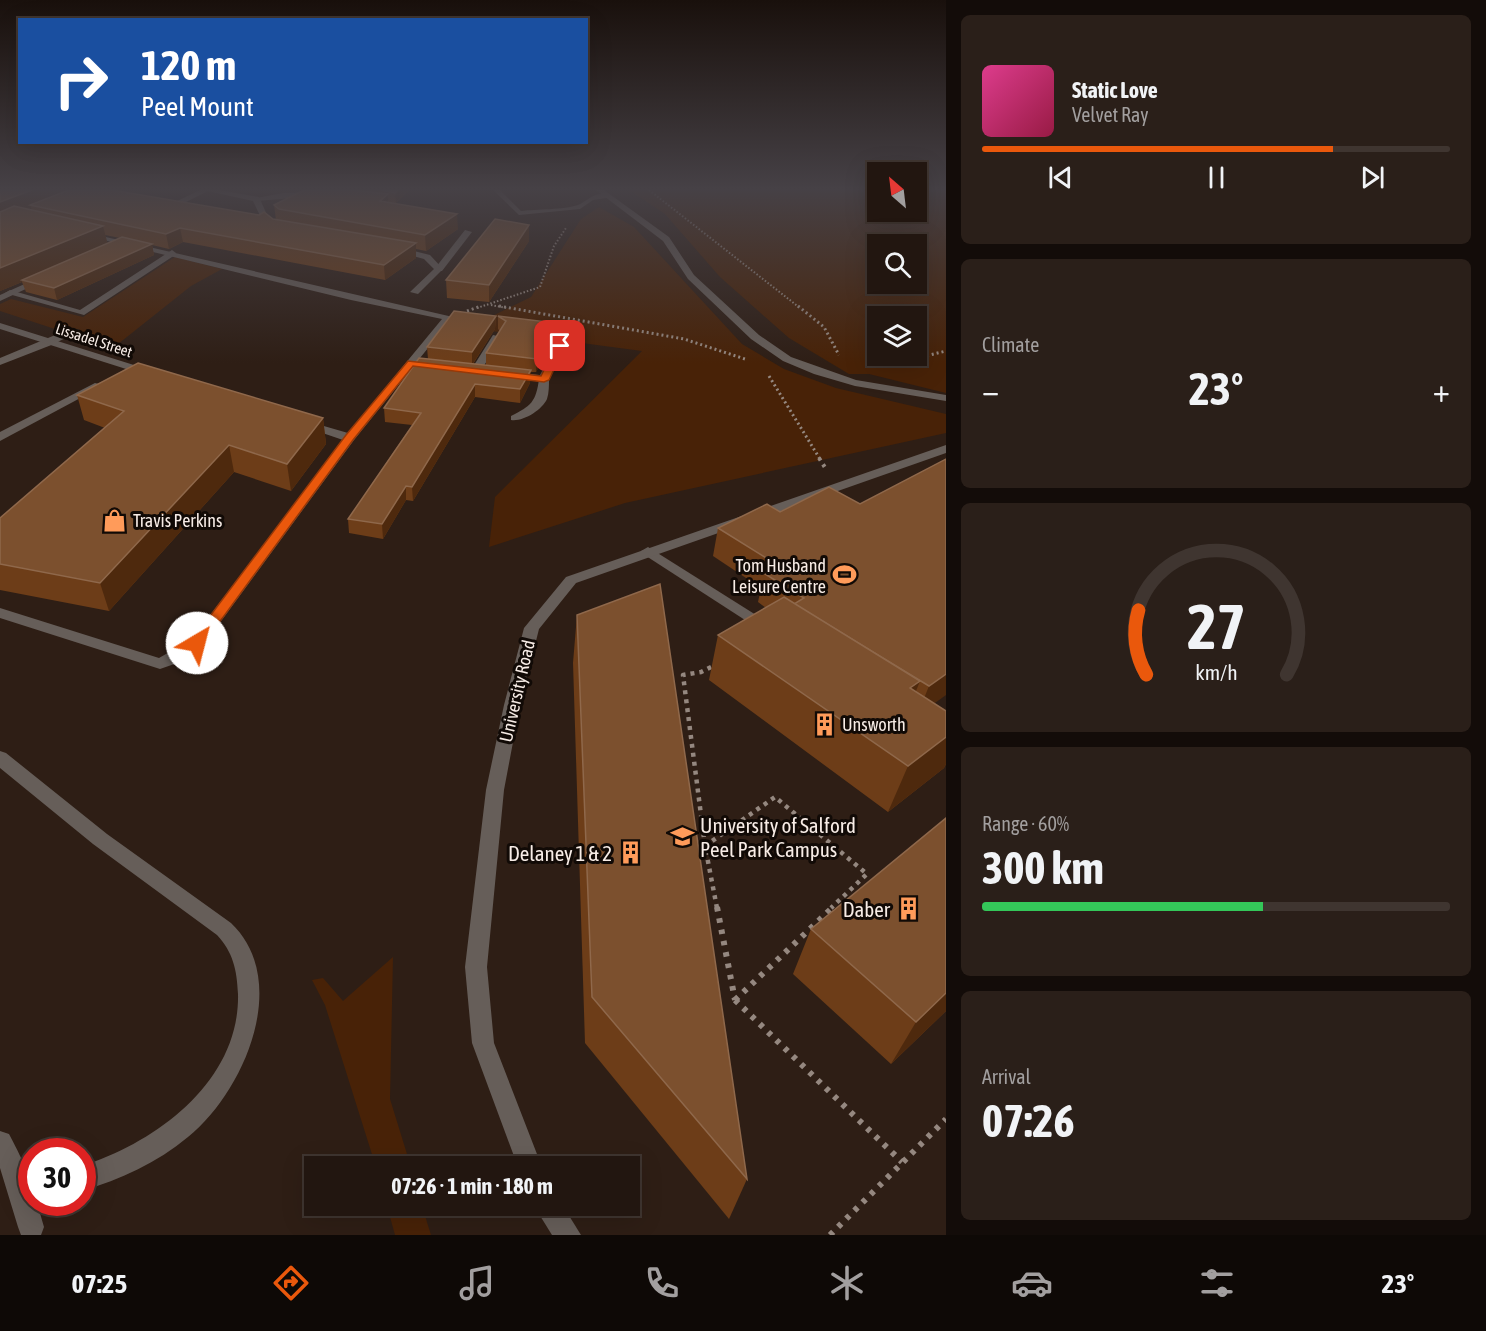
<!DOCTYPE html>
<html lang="en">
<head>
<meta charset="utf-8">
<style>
	:root { --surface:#221610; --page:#2a1f19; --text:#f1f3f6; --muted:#a29f9f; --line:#3f3530; --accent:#ea580c }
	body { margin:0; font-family:"Asap Condensed",sans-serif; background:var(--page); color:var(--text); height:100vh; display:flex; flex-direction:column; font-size:22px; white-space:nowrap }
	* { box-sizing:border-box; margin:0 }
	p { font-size:20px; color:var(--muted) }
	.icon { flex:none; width:33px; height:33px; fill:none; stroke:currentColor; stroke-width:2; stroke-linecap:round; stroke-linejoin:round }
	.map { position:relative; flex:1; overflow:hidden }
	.details { display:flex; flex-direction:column; gap:15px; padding:15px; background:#130c09; width:540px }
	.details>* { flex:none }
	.hud { position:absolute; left:18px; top:18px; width:570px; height:126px; border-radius:0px; box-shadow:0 6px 24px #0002,0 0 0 2px var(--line); background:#1a4fa0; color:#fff; overflow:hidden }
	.needle { width:39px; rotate:332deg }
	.tools { position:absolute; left:867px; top:162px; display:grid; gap:12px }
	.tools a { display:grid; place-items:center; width:60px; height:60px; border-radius:0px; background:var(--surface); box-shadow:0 6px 24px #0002,0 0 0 2px var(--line); font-size:30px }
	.speed { position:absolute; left:18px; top:1138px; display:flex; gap:12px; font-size:30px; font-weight:700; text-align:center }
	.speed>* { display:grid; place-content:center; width:78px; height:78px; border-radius:50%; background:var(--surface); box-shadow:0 6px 24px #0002,0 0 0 2px var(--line); line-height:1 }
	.speed .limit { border:9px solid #d22; background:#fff; color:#111 }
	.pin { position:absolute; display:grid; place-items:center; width:51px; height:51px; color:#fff; margin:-26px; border-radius:12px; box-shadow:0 3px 9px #0006 }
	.me { position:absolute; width:66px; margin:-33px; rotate:37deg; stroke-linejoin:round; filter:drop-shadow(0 0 4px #0008) }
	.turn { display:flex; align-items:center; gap:21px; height:126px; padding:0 24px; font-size:27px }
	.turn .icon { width:78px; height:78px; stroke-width:2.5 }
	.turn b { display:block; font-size:42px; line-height:51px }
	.big { font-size:45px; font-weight:700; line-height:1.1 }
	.details .widget { flex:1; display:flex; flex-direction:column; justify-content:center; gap:9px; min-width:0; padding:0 21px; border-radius:9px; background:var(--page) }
	.details .dial { align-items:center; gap:0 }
	.dial svg { height:156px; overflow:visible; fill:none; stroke:var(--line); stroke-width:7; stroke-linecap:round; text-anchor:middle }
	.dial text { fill:var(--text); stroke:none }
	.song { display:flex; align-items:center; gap:18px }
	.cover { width:72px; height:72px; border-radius:9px; background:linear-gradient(135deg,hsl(330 70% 55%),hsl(340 70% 35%)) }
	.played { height:6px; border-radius:3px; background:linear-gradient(90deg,var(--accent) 75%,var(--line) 75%) }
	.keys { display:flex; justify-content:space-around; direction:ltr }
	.heat { display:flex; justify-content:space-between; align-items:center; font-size:33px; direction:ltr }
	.charge { height:9px; border-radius:4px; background:linear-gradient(90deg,#34c759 60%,var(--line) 0) }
	.trip { position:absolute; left:304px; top:1156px; width:336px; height:60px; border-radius:0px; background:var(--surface); box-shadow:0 6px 24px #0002,0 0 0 2px var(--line); font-weight:700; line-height:60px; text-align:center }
	.tab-bar { display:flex; height:96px; justify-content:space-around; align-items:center; background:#0e0906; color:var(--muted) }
	.tab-bar .icon { width:42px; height:42px }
	.tab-bar .on { color:var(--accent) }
	.tab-bar b { font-size:27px; color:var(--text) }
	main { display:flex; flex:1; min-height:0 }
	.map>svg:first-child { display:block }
	.green { fill:#482207; fill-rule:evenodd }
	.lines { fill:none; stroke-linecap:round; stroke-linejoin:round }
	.path-far4 { stroke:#958880; stroke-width:2; stroke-dasharray:1.5 2; stroke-linecap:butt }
	.path-far3 { stroke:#958880; stroke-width:3; stroke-dasharray:2 3; stroke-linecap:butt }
	.path-far2 { stroke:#958880; stroke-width:4; stroke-dasharray:3 4.5; stroke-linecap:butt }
	.path-far1 { stroke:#958880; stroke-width:4.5; stroke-dasharray:4 5; stroke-linecap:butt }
	.path { stroke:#958880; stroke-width:6; stroke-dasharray:4.5 7; stroke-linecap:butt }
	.service { fill:#665e59; fill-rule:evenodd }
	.minor { fill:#665e59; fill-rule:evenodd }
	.wall { fill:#6d3d18; fill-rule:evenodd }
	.shaded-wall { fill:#4e290d }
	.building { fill:#7c502e; stroke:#8f684b; stroke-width:1.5 }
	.route { fill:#ea580c; stroke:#983908; stroke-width:1.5 }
	.labels { text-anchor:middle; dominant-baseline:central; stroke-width:6; stroke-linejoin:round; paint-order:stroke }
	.far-street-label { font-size:15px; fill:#f7ece6; stroke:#110a06 }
	.poi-label { font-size:18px; fill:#f7ece6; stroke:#110a06; text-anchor:start }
	.street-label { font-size:18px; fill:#f7ece6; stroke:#110a06 }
	.near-poi-label { font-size:21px; fill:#f7ece6; stroke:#110a06; text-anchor:end }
</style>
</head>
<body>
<main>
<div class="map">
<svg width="946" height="1235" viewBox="0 0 946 1235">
	<rect width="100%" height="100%" fill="#2e1e15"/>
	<!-- green -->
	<g class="green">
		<path d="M629,190H877L878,212H916L917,190H946V393L869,374H849L789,338L720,277L665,214ZM916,244V284H878V244ZM916,316V356H878V316Z"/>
		<path d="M599,207L634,227L742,344L784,369L836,388L946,414V433L625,503L489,547L495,497L642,351L468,328L531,297L581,219Z"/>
		<path d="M175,257L222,269L191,286L113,348L0,311V304L11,299L83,317Z"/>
		<path d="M393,957L390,1099L411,1167H376L325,1005L312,980L323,978L343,1001Z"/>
		<path d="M387,1206H422L431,1235H395Z"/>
	</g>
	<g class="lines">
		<!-- path-far4 -->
		<g class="path-far4">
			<path d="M649,190L800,308"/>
			<path d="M491,305L507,308"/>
			<path d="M477,308L540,287L554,246L566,228"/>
		</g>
		<!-- path-far3 -->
		<g class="path-far3">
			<path d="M499,306L684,339L745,359"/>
			<path d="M798,306L824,327L839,355"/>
			<path d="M467,311L481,306"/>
			<path d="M888,365L946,351"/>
			<path d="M769,376L820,459"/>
		</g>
		<!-- path-far2 -->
		<path class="path-far2" d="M819,458L826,469"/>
		<!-- path-far1 -->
		<g class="path-far1">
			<path d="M705,846L683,675L701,672L715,665"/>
			<path d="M717,908L705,846L775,797L867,874L831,908"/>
		</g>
		<!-- path -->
		<g class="path">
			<path d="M717,907L735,1000"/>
			<path d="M735,1000L902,1162"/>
			<path d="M735,1000L833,907"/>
			<path d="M830,1235L946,1119"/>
		</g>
		<!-- service -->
		<g class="service">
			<path d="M200,190H210L178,206L171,204Z"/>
			<path d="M493,190H500L521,211C536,209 564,210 578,205C588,201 596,188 612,197L593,200L580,209L519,215Z"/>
			<path d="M314,192L317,196L256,201L252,199L283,193Z"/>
			<path d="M465,230L472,232L442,271H436V267Z"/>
			<path d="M172,250L176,253L175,255L84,315L5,293L10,290L80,310Z"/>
			<path d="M72,328L80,330L54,344L0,365V358Z"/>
			<path d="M493,335L502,337L480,372H472L471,370Z"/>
			<path d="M544,376L549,379C549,385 549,393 547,399C542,410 523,422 511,420V416C531,406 536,402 539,379Z"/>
			<path d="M95,383L99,384V388L0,441V432Z"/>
			<path d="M648,547L772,625L775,628L772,631H762L643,554L641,551Z"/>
			<path d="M0,608L159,658L192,639L197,638L205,643L183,661L160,669L0,618Z"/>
			<path d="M0,751L6,753L107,834L231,923C292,981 244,1092 188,1137C157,1163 121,1179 82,1191V1166C157,1142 240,1081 238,994C237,970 233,952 217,935L93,844L0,768Z"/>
			<path d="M0,1131L9,1134C21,1157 32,1177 32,1203H37L44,1227L41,1235H21L18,1227L0,1168Z"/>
		</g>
		<!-- minor -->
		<g class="minor">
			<path d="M203,190H219L259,197L268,217L281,228L274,230L262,220L253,201Z"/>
			<path d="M596,190H604L669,237L694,275L759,335L791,357L856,380L946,395V401L855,386L814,374L783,361L751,339L688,279L663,241Z"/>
			<path d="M84,232L453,317L354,440L202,647L197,648L189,643L343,440L302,426V422H310L348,433L442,319L351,300L87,236L83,234Z"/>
			<path d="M398,247L430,255L443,269L418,294L410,292L434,269L424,259L395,251V247Z"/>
			<path d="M38,278L45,280L0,301V295Z"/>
			<path d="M0,323L153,371L154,373L145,375L0,329Z"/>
			<path d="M560,343L565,346L548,381L513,378L508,375L513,372L540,375L555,346Z"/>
			<path d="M946,445V453L576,583L539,629L520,705L504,790L487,967L494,1043L542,1167H518L472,1043L465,967L486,790L504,705L524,628L566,577Z"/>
			<path d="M534,1206H563L581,1235H552Z"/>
		</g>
	</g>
	<!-- wall -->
	<g class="wall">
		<path d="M0,190L276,220L274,205L304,190H409L396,203H388L458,229L426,251L416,249V258L385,280L183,242L169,249L152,245L154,255L57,300L26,292L22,282L0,291ZM105,235L120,238L107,243Z"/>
		<path d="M529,225V241L489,302L447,298L446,280Z"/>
		<path d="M496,316L495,329L473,364L486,365V353L500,331L498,329V316L556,336L536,372H531L530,383L520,403L475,397L413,501L406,500L383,539L349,533L348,519L412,425L385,422L384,408L428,359L427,347Z"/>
		<path d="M77,395L323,418L326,444L291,491L234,472L109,611L0,590V518L105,428L84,420Z"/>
		<path d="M946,459L934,703L946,711V764L944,768L888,812L709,680L718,635L766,608L758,602L761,588L713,556L718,528L780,512L860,504Z"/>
		<path d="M577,615L747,1179L729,1219L585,1043L573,663Z"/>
		<path d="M811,929L946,1011L891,1064L793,974Z"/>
	</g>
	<!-- shaded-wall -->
	<g class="shaded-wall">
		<path d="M32,190H68L30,205L32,210L0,223V202Z"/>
		<path d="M398,190H409L396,203L395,193Z"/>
		<path d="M388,194V210L380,201Z"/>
		<path d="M457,214L458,229L426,251L425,235Z"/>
		<path d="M529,225V241L489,302V285Z"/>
		<path d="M103,226L108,245L22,280V282L0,291V268Z"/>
		<path d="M180,228L183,242L169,249L166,234Z"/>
		<path d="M416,243V258L385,280L384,265Z"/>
		<path d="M152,244L154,255L57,300L54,288Z"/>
		<path d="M496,316L495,329L472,365V352Z"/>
		<path d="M556,323V336L536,372L537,359Z"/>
		<path d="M531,370L530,383L520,403V389Z"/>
		<path d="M475,384V397L413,501L412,487Z"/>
		<path d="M323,418L326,444L291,491L287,464Z"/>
		<path d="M229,445L234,472L109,611L100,583Z"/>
		<path d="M406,486V500L383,539L382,524Z"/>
		<path d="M946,674V695L917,716L929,686Z"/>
		<path d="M920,681L902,726L910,688Z"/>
		<path d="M946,737V764L944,768L888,812L908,766Z"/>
		<path d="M946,993V1011L891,1064L916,1022Z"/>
	</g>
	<!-- building -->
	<g class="building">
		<path d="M0,190H32L0,202Z"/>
		<path d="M69,190H112L259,215L264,212L273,219L416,243L384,265L180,228L166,234L30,205Z"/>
		<path d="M304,190H352L388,194L380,201L457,214L425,235L279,209L274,205Z"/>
		<path d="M382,190H398L395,193Z"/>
		<path d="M14,206L103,226L0,268V212Z"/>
		<path d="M495,219L529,225L489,285L446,280Z"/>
		<path d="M122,237L152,244L54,288L22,280Z"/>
		<path d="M454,311L496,316L472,352L427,347Z"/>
		<path d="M498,316L556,323L537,359L486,353L506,321Z"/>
		<path d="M419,358L531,370L520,389L475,384L412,487L406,486L382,524L348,519L421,413L384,408Z"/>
		<path d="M138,363L323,418L287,464L229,445L100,583L0,564V518L124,411L77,395Z"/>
		<path d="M946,459V674L929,686L794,604L804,598L765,574L779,566L718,528L767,504L780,512L829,487L860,504Z"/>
		<path d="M660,584L747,1179L592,997L577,615Z"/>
		<path d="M784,597L920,681L910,688L946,711V737L908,766L718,635Z"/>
		<path d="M946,818V993L916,1022L811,929Z"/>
	</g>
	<!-- sky -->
	<linearGradient id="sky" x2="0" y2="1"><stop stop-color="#19100c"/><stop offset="0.52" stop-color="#464146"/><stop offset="1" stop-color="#464146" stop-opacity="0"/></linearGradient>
	<rect width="946" height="363" fill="url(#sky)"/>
	<!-- route -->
	<path class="route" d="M560,343L565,346L549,380L544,382L413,366L353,440L202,646H192V640L346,435L408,361L541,376L556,346Z"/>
	<!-- icons -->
	<defs>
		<symbol id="shop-bare" viewBox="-9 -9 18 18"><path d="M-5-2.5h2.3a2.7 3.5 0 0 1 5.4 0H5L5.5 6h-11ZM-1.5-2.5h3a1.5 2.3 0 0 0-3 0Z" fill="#ff9b5a" stroke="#110a06" stroke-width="2.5" paint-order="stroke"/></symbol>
		<symbol id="stadium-bare" viewBox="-9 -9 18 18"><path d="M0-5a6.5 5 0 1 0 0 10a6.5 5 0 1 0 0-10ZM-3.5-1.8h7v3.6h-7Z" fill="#ff9b5a" stroke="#110a06" stroke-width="2.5" paint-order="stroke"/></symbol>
		<symbol id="building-bare" viewBox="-9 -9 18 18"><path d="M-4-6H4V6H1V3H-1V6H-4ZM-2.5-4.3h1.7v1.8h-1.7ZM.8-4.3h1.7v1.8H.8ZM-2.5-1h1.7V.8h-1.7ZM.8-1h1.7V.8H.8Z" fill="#ff9b5a" stroke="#110a06" stroke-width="2.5" paint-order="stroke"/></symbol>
		<symbol id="university-bare" viewBox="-9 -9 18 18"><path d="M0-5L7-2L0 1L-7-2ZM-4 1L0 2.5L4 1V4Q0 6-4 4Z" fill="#ff9b5a" stroke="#110a06" stroke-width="2.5" paint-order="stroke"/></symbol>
	</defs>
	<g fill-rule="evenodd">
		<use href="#shop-bare" x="98" y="504" width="33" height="33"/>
		<use href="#stadium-bare" x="828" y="558" width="33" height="33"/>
		<use href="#building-bare" x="808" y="708" width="33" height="33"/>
		<use href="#university-bare" x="666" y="820" width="33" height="33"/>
		<use href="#building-bare" x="614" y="836" width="33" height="33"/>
		<use href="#building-bare" x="892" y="892" width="33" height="33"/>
	</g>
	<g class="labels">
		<!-- far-street labels -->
		<g class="far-street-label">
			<text transform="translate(94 340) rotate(18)">Lissadel Street</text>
		</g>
		<!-- poi labels -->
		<g class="poi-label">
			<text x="133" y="520">Travis Perkins</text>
			<text x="826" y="565" text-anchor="end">Tom Husband<tspan x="826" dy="21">Leisure Centre</tspan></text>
			<text x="842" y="724">Unsworth</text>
		</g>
		<!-- street labels -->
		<g class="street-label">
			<text transform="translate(517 691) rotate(-77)">University Road</text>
		</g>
		<!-- near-poi labels -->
		<g class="near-poi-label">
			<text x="700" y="825" text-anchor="start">University of Salford<tspan x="700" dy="24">Peel Park Campus</tspan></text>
			<text x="612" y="853">Delaney 1 &amp; 2</text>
			<text x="890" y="909">Daber</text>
		</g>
	</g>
</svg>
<div class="tools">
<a><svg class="needle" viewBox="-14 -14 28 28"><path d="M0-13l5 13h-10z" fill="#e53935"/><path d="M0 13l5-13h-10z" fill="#a29f9f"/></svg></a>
<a><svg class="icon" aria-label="search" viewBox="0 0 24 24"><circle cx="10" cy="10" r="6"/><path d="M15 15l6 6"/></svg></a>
<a><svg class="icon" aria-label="layers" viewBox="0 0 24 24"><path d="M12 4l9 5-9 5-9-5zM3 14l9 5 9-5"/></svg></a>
</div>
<div class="speed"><div class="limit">30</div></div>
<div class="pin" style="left:560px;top:346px;background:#d93025"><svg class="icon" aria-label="arrive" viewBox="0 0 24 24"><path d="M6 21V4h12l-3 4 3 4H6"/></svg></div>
<svg class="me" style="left:197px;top:643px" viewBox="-20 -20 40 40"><circle r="19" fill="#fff"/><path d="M0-13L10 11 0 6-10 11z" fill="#ea580c"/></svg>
<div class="trip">07:26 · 1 min · 180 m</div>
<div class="hud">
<div class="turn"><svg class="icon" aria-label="right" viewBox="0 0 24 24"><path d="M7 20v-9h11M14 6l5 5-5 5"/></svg><div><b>120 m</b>Peel Mount</div></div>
</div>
</div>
<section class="details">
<div class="widget">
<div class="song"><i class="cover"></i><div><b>Static Love</b><p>Velvet Ray</p></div></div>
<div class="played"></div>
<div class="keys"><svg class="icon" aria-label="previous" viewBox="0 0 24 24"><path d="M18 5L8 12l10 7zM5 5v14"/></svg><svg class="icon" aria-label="pause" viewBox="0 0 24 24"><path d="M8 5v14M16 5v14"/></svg><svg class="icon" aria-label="next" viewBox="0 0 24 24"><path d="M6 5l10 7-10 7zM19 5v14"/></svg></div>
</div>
<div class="widget"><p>Climate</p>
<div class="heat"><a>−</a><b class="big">23°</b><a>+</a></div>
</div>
<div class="widget dial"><svg viewBox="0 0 100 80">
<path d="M14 69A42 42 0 1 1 86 69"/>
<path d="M14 69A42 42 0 0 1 10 36" stroke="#ea580c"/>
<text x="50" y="56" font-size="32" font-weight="700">27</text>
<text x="50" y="72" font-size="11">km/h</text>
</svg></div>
<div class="widget"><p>Range · 60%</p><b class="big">300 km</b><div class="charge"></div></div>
<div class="widget"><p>Arrival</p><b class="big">07:26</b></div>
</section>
</main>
<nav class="tab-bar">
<b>07:25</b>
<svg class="icon on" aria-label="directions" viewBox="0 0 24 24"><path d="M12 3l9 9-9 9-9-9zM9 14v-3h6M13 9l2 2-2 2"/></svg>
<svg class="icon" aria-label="music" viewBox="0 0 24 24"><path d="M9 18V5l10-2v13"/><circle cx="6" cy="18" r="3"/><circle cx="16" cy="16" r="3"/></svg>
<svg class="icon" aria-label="phone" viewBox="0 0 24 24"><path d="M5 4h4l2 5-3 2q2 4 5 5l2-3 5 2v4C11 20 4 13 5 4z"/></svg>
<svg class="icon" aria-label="climate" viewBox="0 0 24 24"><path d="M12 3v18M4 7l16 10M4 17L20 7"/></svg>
<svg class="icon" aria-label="car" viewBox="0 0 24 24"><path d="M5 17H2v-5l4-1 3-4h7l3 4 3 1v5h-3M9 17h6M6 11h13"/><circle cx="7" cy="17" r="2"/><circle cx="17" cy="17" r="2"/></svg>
<svg class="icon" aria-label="filters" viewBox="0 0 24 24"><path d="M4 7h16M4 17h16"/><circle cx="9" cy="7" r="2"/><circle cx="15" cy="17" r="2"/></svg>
<b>23°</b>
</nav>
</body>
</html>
